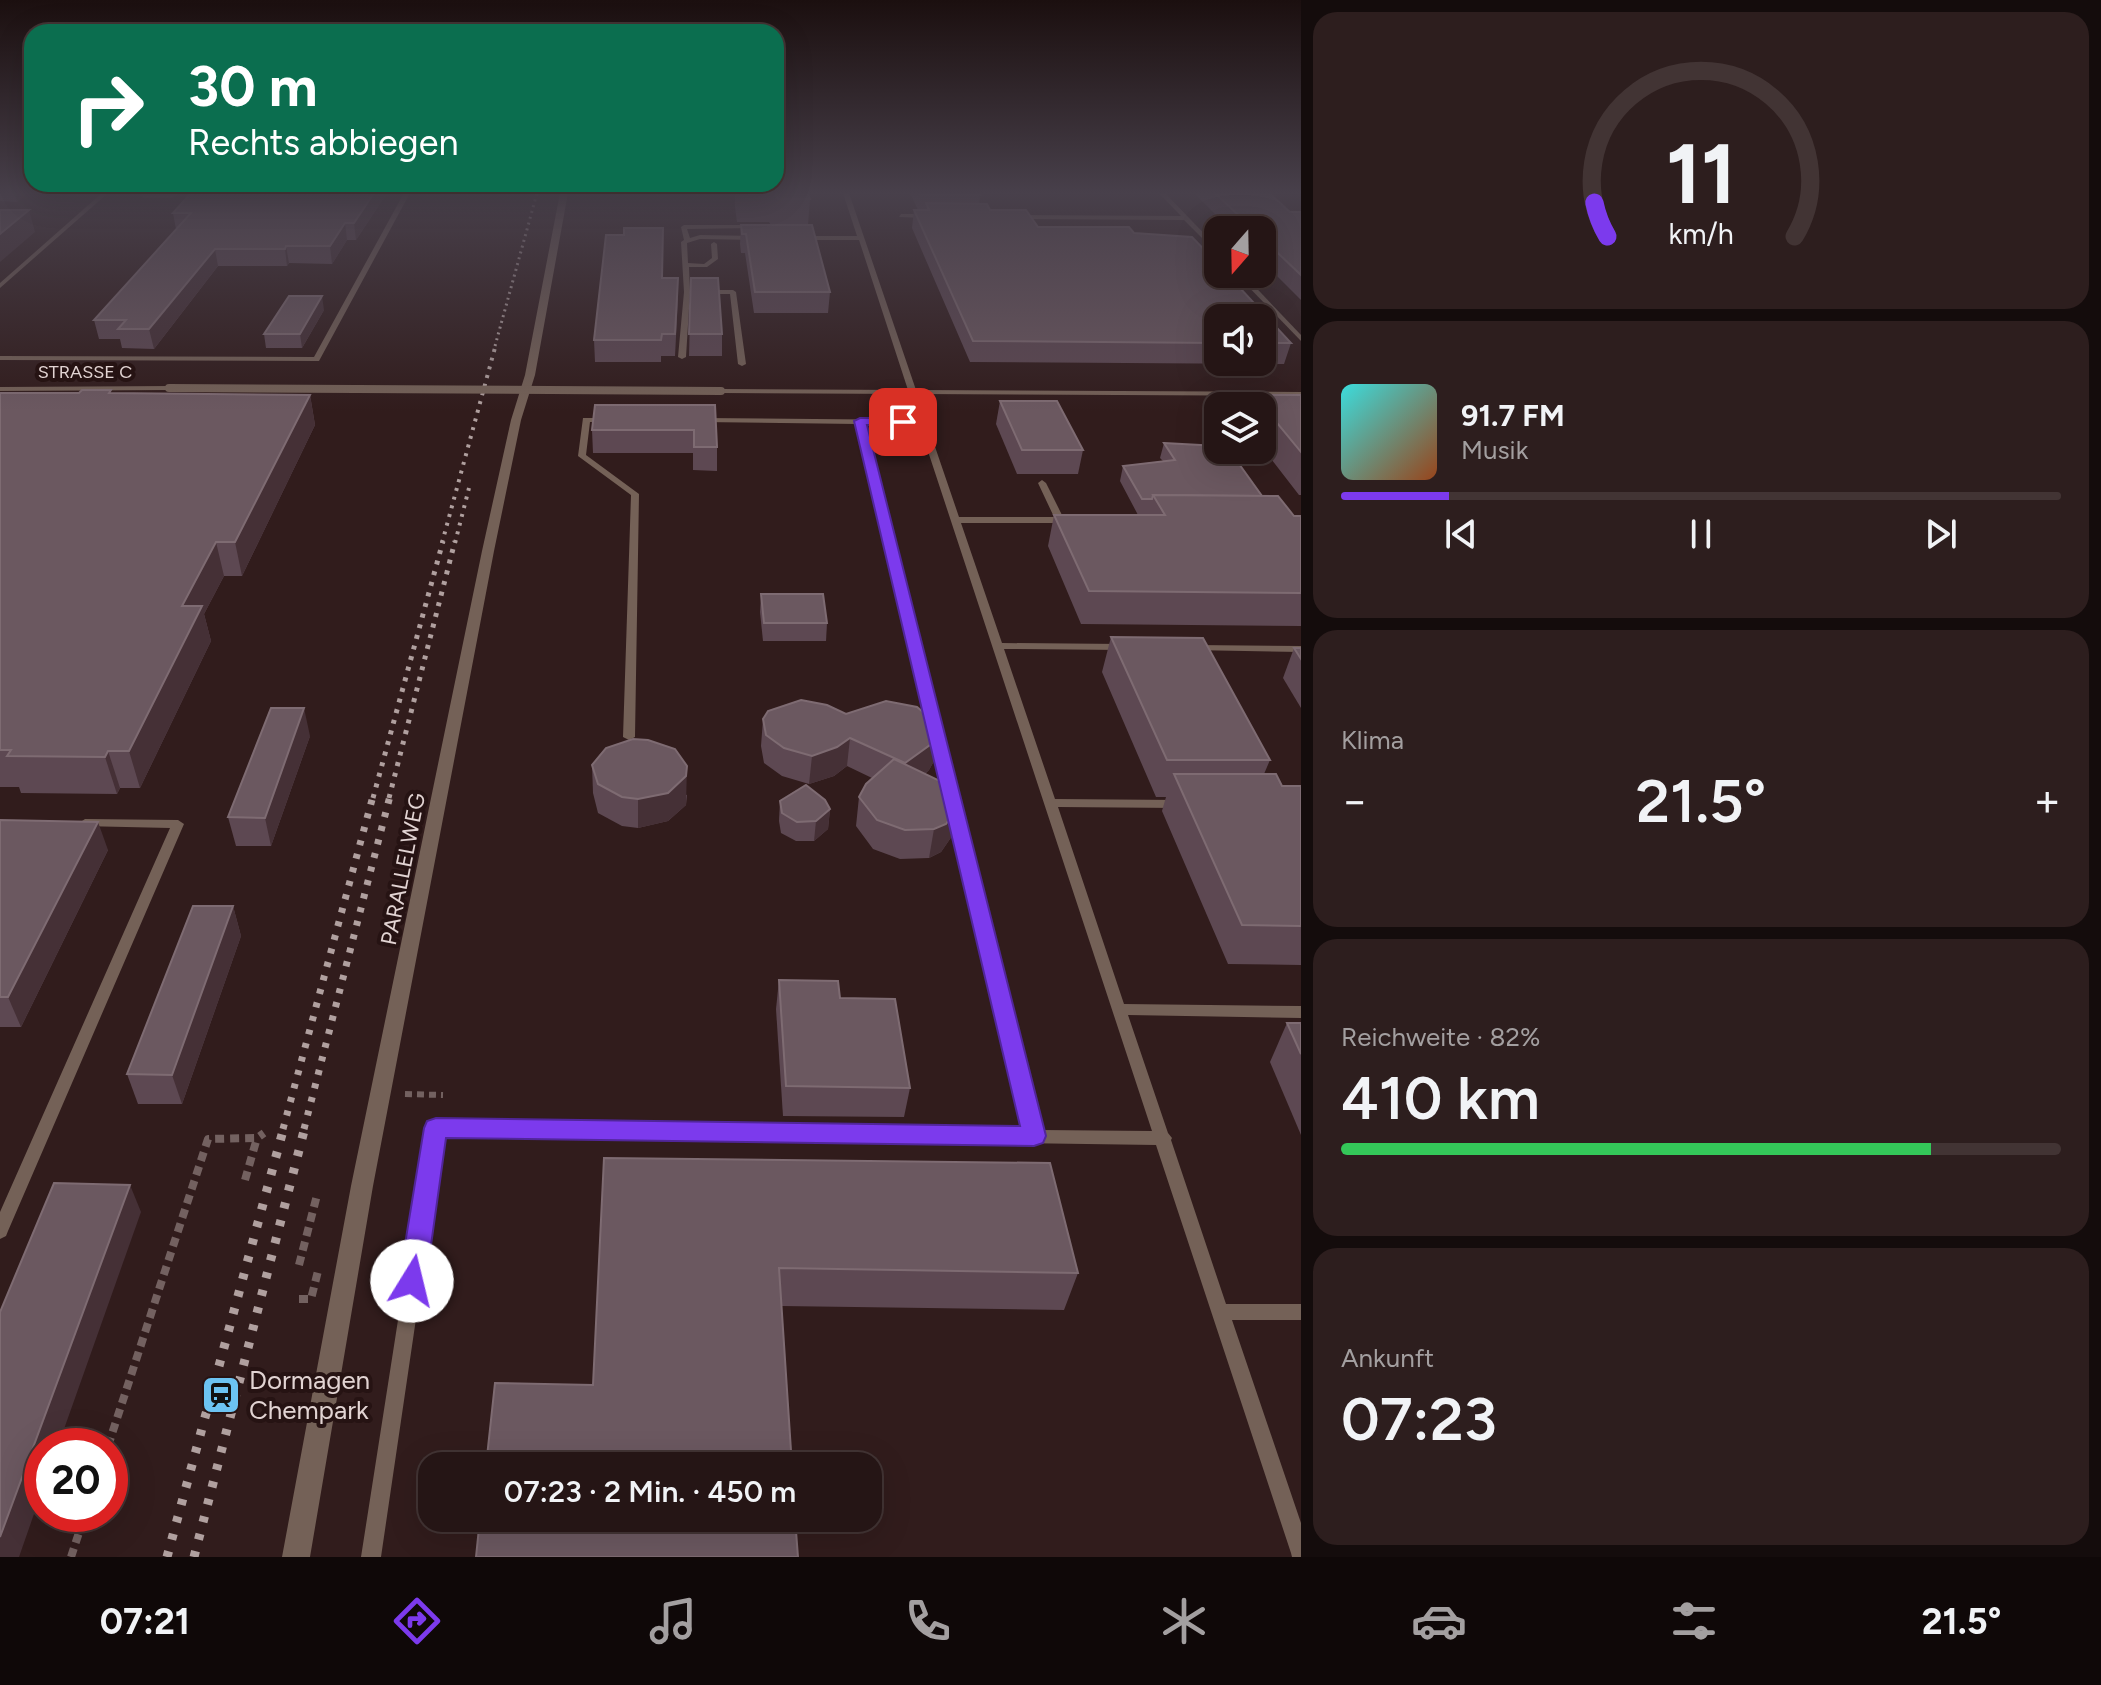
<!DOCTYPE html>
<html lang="de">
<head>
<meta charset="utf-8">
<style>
	:root { --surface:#251515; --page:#2d1e1e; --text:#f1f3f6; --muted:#a39fa0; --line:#423434; --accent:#7c3aed }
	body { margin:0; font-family:Figtree,sans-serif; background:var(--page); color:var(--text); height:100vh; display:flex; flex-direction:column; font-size:30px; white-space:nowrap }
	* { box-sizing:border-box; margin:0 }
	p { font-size:26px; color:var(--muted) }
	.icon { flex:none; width:44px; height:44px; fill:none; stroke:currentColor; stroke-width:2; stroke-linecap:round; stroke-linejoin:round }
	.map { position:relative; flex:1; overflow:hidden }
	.panel { display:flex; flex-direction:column; gap:12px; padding:12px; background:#140c0c; width:800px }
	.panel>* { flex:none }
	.banner { position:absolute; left:24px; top:24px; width:760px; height:168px; border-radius:24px; box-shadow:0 8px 32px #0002,0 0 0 2px var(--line); background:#0b6e4f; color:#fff; overflow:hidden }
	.needle { width:52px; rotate:200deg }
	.tools { position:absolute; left:1204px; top:216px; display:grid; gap:16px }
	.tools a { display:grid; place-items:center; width:72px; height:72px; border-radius:16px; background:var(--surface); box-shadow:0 8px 32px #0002,0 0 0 2px var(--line); font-size:40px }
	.speed { position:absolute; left:24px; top:1428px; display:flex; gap:16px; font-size:40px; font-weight:700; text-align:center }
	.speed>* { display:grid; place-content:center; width:104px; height:104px; border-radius:50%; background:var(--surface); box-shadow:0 8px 32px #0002,0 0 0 2px var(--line); line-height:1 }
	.speed .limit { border:12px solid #d22; background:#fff; color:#111 }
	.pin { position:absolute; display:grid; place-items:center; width:68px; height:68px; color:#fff; margin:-34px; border-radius:16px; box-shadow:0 4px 12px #0006 }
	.me { position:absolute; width:88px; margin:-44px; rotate:9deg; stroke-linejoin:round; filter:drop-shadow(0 0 6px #0008) }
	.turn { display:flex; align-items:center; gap:28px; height:168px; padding:0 32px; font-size:36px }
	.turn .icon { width:104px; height:104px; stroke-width:2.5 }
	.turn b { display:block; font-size:56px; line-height:68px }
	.big { font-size:60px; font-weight:600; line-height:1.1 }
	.panel .tile { flex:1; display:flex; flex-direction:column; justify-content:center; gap:12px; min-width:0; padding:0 28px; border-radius:24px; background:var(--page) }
	.panel .dial { align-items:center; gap:0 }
	.dial svg { height:208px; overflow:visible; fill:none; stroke:var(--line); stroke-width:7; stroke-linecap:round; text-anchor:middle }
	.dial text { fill:var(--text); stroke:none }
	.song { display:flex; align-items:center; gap:24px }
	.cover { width:96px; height:96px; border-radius:12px; background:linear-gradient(135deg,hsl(180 70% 55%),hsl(20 70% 35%)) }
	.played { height:8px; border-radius:4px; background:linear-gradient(90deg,var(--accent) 15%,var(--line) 15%) }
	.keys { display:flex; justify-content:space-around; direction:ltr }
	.heat { display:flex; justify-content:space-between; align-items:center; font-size:44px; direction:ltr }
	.charge { height:12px; border-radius:6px; background:linear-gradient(90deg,#34c759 82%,var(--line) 0) }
	.trip { position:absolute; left:418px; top:1452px; width:464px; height:80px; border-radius:24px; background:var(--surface); box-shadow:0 8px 32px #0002,0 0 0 2px var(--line); font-weight:600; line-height:80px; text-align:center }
	.tabs { display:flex; height:128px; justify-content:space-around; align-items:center; background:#0f0808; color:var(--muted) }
	.tabs .icon { width:56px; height:56px }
	.tabs .current { color:var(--accent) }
	.tabs b { font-size:36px; color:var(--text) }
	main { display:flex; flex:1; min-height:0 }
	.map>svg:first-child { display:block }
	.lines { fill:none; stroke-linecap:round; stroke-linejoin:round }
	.path-far1 { stroke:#736160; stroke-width:6; stroke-dasharray:7 5; stroke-linecap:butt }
	.path { stroke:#736160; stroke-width:8; stroke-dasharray:9 6; stroke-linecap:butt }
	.service { fill:#746157; fill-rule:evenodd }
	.minor { fill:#746157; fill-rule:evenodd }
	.rail-far4 { stroke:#b0a09f; stroke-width:3; stroke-dasharray:2 4; stroke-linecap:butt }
	.rail-far3 { stroke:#b0a09f; stroke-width:4; stroke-dasharray:3 6; stroke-linecap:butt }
	.rail-far2 { stroke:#b0a09f; stroke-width:5; stroke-dasharray:4 7; stroke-linecap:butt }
	.rail-far1 { stroke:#b0a09f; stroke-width:7; stroke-dasharray:5 9; stroke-linecap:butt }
	.rail { stroke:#b0a09f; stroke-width:9; stroke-dasharray:6 12; stroke-linecap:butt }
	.service-bridge { stroke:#746157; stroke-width:8 }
	.wall { fill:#5d4852; fill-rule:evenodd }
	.shaded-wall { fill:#453036 }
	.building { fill:#6b5860; stroke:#7e6b72; stroke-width:2 }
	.route { fill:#7c3aed; stroke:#51269a; stroke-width:2 }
	.labels { text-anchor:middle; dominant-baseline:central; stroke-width:8; stroke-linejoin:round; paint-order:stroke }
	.far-street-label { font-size:18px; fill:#e2d4d3; stroke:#261313 }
	.street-label { font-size:22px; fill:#e2d4d3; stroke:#261313 }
	.near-poi-label { font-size:26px; fill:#e2d4d3; stroke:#261313; text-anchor:start }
</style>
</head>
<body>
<main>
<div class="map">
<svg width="1301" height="1557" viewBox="0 0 1301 1557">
	<rect width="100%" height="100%" fill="#311c1c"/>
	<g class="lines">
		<!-- path-far1 -->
		<path class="path-far1" d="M405,1094L443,1095"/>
		<!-- path -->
		<g class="path">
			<path d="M245,1180L257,1138"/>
			<path d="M299,1265L317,1195"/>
			<path d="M299,1299H311L318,1271"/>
			<path d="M108,1446L208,1139L257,1138L264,1133"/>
			<path d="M71,1557L85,1514"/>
		</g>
		<!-- service -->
		<g class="service">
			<path d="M102,193H108L0,288V283Z"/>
			<path d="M404,193H410L319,361L0,360V356L314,357Z"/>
			<path d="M843,193H849L916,390L1301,392V396L917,394L959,517H1054L1038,483L1042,480L1046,483L1063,517L1072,518L1074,520L1069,523H961L1002,643L1123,644L1128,647L1123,650L1004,649L1055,799L1179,800L1185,804L1179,808L1058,807L1124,1004L1301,1006V1018L1128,1015L1168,1133L1172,1138L1171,1140L1226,1304H1301V1320H1232L1301,1523V1557H1292L1291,1553L1156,1145L443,1135L381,1557H361L428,1128L430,1123L436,1121L1024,1129L857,424L702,422L698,420L702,418L918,420L909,394L721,393L717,391L721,389L908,390L859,240H799L796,238L799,236H857ZM865,424H919L1152,1131L1040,1130Z"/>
			<path d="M1159,193H1165L1218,248V254L1184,220L1016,219L1013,217L1016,215L1181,216Z"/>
			<path d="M901,214H926L929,216L926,218L899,217Z"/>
			<path d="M684,225H756L758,228L687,229L690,238L700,235L757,236L760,238L757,240L700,239L687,243L688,263L704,264L712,258L711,244L714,242L717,244L718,259L707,267H689L690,292L686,357L682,359L678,357L684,292L681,242L684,240L681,227Z"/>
			<path d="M1236,274H1243L1301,335V341Z"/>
			<path d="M733,290L736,292L746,364L742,366L738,364L730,294H706L703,292L706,290Z"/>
			<path d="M172,386L173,388L169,390L0,391V387Z"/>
			<path d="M583,418H611L612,420L608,422H590L586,455L639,494L635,737L629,740L623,737L631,495L578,456Z"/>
			<path d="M1194,645L1301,646V652L1190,650L1189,648Z"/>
			<path d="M85,819L178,820L184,824L8,1231L6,1236L0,1239V1212L170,828L81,826L79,823Z"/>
		</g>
		<!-- minor -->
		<path class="minor" d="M560,193H568L535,375L521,420L494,551L373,1186L310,1557H282L351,1186L482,551L511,420L525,375Z"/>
		<!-- rail-far4 -->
		<path class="rail-far4" d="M495,346L537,193"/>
		<!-- rail-far3 -->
		<g class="rail-far3">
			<path d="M442,543L496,344"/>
			<path d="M455,543L469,488"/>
		</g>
		<!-- rail-far2 -->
		<g class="rail-far2">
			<path d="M373,798L443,541"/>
			<path d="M389,798L455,541"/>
		</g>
		<!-- rail-far1 -->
		<g class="rail-far1">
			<path d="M283,1129L373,796"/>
			<path d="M304,1129L390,796"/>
		</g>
		<!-- rail -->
		<g class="rail">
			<path d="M167,1557L284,1127"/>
			<path d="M194,1557L305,1127"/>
		</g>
		<!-- service-bridge -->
		<path class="service-bridge" d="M169,388L721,391"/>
	</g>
	<!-- wall -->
	<g class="wall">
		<path d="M0,193H27L17,202L0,201Z"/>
		<path d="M142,193H178L173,198H143Z"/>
		<path d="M191,193H387L356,240H347L332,264L289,263L287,266H218L154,349L122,348L120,339H99L94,320L176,229L173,213Z"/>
		<path d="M735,193H808L810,199L808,225L830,292L828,313H754L745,253H741L740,244L741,225H771L769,222H737L735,207Z"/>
		<path d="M910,193H979L980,195L979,204H987L990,210H1026L1038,227H1129L1134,233L1192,237L1218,264V274H1227L1291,343L1284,364L970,362L912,228L914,210H918ZM1218,318H1262V362H1218Z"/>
		<path d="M1194,193H1269L1290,212H1301V300L1262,261V230H1231Z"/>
		<path d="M662,278L678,298L675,356H661V362H595L594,340Z"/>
		<path d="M691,278L722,334V356H689Z"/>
		<path d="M324,310L302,348H266L264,334Z"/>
		<path d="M0,393L310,395L315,425L242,576H224L204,614L211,641L140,788H120L117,794L21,793L19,787H0Z"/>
		<path d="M1254,395H1301V495H1299L1262,447V406H1251Z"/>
		<path d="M1000,401L1083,450L1078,474H1017L996,424Z"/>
		<path d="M715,405L717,447V471L693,470V453H593L592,430Z"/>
		<path d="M1164,443L1262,496L1294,516H1301V626L1081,624L1048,546L1054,515H1138L1120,481L1123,466L1163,461L1160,458Z"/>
		<path d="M761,594L827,623L826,641H763L760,612Z"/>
		<path d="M1111,637L1270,760L1264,774L1282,786H1301V965L1228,964L1162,811L1166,797H1156L1102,672Z"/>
		<path d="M1294,648H1301V708L1283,678Z"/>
		<path d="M768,711L934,761L929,770L925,774L957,808L952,836L941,852L929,858L900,859L873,849L856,826L859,797L872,778L847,766L834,776L809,784L782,776L764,763L761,746L763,719Z"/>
		<path d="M310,736L271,846H236L228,817Z"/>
		<path d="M592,765L687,795L686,805L668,821L638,828L622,826L598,813L593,793Z"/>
		<path d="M780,801L830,809L828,829L814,841H796L781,833L779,821Z"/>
		<path d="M0,820L108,850L21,1027H0Z"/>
		<path d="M233,906L241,936L182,1104H138L127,1074Z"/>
		<path d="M779,980L840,998L910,1088L904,1117L783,1116L776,1009Z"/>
		<path d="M1287,1023H1301V1135L1270,1062Z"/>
		<path d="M604,1158L1078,1273L1064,1310L781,1306L593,1385Z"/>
	</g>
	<!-- shaded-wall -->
	<g class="shaded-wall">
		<path d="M14,193H27L17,202Z"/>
		<path d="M374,193H387L356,240L354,223Z"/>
		<path d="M29,210L35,232L0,262V234Z"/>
		<path d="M345,223L347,240L332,264L330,246Z"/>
		<path d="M286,246L289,263L287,266L285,249Z"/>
		<path d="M215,249L218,266L154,349L149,329Z"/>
		<path d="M322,296L324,310L302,348L300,334Z"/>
		<path d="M310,395L315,425L242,576L235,542Z"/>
		<path d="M216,542L224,576L204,614L211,641L140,788L129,751L182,606Z"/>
		<path d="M304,708L310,736L271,846L265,818Z"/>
		<path d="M938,733L934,761L929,770L900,792L905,763Z"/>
		<path d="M850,738L847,766L834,776L809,784L812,756Z"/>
		<path d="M108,751L120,788L117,794L105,757Z"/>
		<path d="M687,766L686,805L668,821L638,828V799Z"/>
		<path d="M957,808L952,836L941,852L929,858L934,829Z"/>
		<path d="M830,809L828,829L814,841L816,821Z"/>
		<path d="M98,822L108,850L21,1027L8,997Z"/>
		<path d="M233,906L241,936L182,1104L172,1075Z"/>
		<path d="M130,1185L141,1212L58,1446H42V1491L19,1557H0V1537Z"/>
	</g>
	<!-- building -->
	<g class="building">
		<path d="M191,193H374L354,223H345L330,246H286L285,249H215L149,329H118L126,320H94L191,213H173Z"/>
		<path d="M774,193H808L810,199H778Z"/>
		<path d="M920,193H979L980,195H921Z"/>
		<path d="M1215,193H1269L1290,212H1301V275L1262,238V230H1254Z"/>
		<path d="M926,203L987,204L990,210H1026L1038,227H1129L1134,233L1192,237L1218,264V274H1227L1291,343H1262V318H1218V343L973,341L914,210H929Z"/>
		<path d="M0,210H29L0,234Z"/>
		<path d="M741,225H812L830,292H755L746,234H742Z"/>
		<path d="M624,228H663L662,278H678L675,334H662L661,340H594L606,235H624Z"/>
		<path d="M691,278H718L722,334H689Z"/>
		<path d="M289,296H322L300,334H264Z"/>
		<path d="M82,390H111L109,393L310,395L235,542H216L182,606H202L129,751H108L105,757L7,756L11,750H0V393H79Z"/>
		<path d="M1254,395H1301V452Z"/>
		<path d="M1000,401H1057L1083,450H1022Z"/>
		<path d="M595,405H715L717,447H694V430H592Z"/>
		<path d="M1164,443L1218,446V450H1229L1262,496L1153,495L1152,499H1142L1123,466L1175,460Z"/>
		<path d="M1153,495L1278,496L1294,516H1301V593L1089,591L1054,515H1165Z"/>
		<path d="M761,594H823L827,623H764Z"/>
		<path d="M1111,637L1203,638L1270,760H1167Z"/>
		<path d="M1294,648H1301V659Z"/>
		<path d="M801,700L827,705L846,714L886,701L917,707L936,723L938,733L934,742L905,763L850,738L837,747L812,756L784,748L766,735L763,719L768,711Z"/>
		<path d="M271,708H304L265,818L228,817Z"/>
		<path d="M633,739L648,740L675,749L687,766L686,776L668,793L638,799L622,797L598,784L592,765L606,748Z"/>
		<path d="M894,759L940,781L954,795L957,808L946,824L934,829L905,830L877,820L859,797L866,784Z"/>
		<path d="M1174,774H1276L1282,786H1301V926L1242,925Z"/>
		<path d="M806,785L825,800L830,809L816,821L797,822L782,813L780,801Z"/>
		<path d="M0,820L98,822L8,997H0Z"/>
		<path d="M193,906H233L172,1075L127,1074Z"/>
		<path d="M779,980L838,981L840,998L895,999L910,1088L786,1086Z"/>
		<path d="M1287,1023H1301V1054Z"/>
		<path d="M604,1158L1050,1163L1078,1273L779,1268L792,1466H486L495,1383L593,1385Z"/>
		<path d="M54,1183L130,1185L0,1537V1312Z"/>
		<path d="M480,1518H795L798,1557H476Z"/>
	</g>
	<!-- sky -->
	<linearGradient id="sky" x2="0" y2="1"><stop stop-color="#1b0f0f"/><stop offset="0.47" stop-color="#48404b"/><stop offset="1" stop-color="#48404b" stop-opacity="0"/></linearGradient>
	<rect width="1301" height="411" fill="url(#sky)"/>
	<!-- route -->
	<path class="route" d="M860,418H903L909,422L903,425H867L1046,1136L1043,1143L1034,1146L446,1138L426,1281L422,1290L412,1293L403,1290L399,1281L424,1128L427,1121L436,1118L1020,1126L854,421Z"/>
	<!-- icons -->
	<defs>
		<symbol id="station-square" viewBox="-11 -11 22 22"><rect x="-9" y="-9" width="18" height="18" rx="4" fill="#6cc3f2" stroke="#261313"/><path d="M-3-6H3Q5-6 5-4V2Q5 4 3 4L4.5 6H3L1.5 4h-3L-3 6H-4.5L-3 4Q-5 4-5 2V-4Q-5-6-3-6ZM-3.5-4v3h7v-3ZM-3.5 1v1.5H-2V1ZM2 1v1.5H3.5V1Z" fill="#111"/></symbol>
	</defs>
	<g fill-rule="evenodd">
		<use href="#station-square" x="199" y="1373" width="44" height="44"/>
	</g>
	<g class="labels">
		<!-- far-street labels -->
		<g class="far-street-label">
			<text x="85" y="372">STRASSE C</text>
		</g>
		<!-- street labels -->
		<g class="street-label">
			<text transform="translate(403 869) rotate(-79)">PARALLELWEG</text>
		</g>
		<!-- near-poi labels -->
		<g class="near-poi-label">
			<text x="249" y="1380">Dormagen<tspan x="249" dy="30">Chempark</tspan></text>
		</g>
	</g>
</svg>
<div class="tools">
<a><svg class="needle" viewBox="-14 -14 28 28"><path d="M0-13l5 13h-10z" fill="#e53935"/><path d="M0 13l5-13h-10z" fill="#a39fa0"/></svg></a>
<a><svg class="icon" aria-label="sound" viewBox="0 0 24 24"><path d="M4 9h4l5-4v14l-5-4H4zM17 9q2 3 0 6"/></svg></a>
<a><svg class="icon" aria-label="layers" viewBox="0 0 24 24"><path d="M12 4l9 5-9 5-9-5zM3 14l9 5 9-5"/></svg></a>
</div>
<div class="speed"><div class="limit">20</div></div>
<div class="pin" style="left:903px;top:422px;background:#d93025"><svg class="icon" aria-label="arrive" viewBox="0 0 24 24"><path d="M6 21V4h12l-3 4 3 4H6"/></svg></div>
<svg class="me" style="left:412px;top:1281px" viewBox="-20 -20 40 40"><circle r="19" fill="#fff"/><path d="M0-13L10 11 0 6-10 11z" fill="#7c3aed"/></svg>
<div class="trip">07:23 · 2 Min. · 450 m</div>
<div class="banner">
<div class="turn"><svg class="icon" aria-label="right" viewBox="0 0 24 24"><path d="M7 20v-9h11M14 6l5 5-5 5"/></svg><div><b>30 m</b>Rechts abbiegen</div></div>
</div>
</div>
<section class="panel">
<div class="tile dial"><svg viewBox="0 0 100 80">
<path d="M14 69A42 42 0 1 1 86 69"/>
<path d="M14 69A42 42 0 0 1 9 56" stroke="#7c3aed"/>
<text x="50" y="56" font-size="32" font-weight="700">11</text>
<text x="50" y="72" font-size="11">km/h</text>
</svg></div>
<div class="tile">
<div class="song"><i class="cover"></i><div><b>91.7 FM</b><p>Musik</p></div></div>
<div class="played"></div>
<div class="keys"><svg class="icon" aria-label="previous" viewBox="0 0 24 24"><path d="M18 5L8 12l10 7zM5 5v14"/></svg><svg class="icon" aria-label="pause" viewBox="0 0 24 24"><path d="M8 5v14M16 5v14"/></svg><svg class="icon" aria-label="next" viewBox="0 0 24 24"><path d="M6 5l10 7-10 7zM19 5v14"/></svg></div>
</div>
<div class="tile"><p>Klima</p>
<div class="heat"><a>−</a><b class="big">21.5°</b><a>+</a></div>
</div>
<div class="tile"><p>Reichweite · 82%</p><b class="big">410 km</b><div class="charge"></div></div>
<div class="tile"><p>Ankunft</p><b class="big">07:23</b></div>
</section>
</main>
<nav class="tabs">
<b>07:21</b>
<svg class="icon current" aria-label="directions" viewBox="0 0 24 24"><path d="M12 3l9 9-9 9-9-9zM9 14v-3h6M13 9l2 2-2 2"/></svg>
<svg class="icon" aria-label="music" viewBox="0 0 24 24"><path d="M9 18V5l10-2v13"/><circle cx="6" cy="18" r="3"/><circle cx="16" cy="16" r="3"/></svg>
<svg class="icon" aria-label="phone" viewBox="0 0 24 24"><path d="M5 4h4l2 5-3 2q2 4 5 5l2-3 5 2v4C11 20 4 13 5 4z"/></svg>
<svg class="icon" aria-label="climate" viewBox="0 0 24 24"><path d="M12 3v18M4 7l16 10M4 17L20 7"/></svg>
<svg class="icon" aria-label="car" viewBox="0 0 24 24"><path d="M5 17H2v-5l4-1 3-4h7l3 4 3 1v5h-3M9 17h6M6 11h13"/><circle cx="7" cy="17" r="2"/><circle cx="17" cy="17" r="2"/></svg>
<svg class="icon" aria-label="filters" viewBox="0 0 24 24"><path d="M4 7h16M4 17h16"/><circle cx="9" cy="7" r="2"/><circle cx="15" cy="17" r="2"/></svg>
<b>21.5°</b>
</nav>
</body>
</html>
